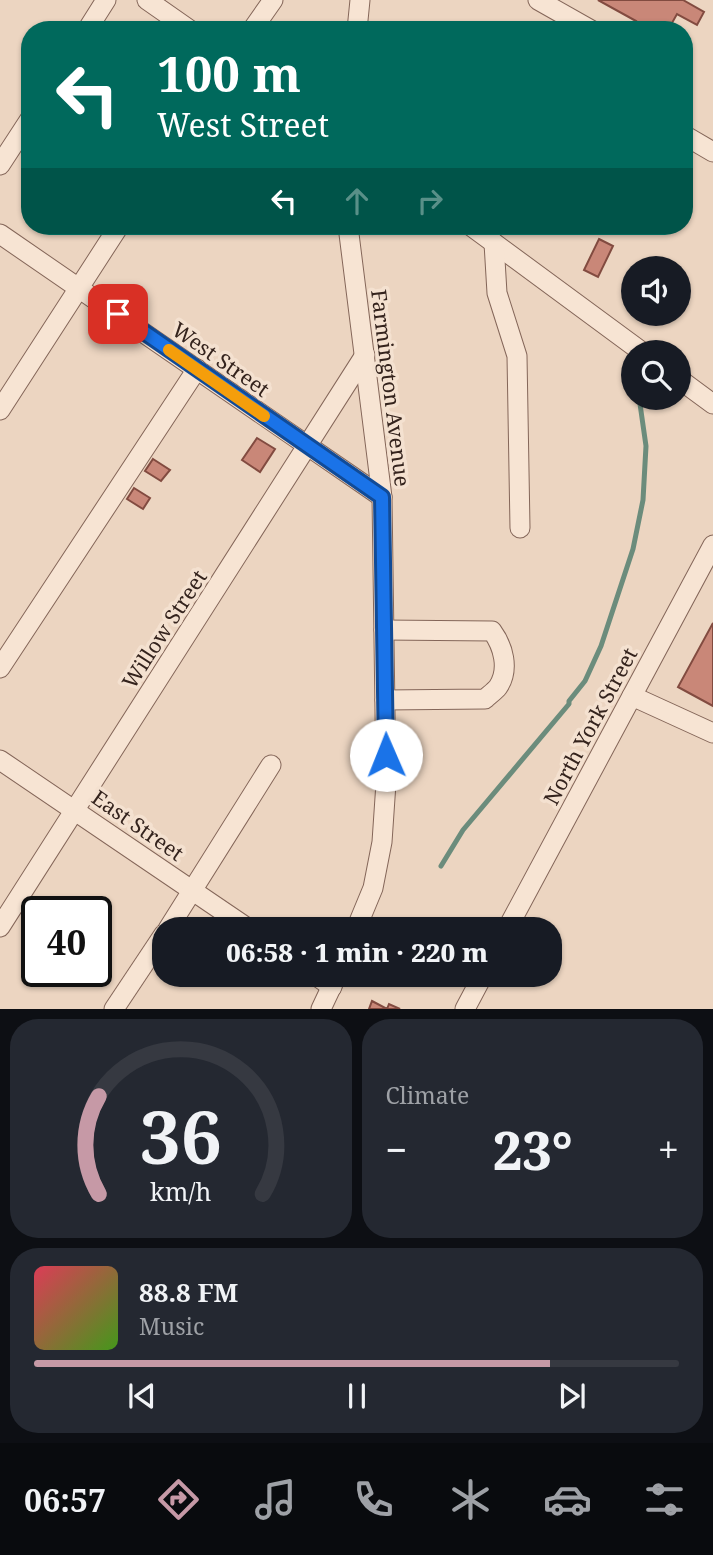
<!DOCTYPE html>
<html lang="en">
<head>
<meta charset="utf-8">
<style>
	:root { --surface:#171b24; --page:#242831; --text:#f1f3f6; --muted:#9ea1a6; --line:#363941; --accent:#c699a6 }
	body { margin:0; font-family:"Noto Serif",serif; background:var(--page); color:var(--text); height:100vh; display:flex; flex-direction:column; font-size:26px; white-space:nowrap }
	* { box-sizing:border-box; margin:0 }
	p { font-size:23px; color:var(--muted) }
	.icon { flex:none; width:38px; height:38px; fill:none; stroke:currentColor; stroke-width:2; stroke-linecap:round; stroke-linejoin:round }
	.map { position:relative; height:1009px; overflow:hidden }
	.drawer { display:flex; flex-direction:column; gap:10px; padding:10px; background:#0d0f14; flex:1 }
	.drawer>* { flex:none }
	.hud { position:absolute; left:21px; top:21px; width:672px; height:214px; border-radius:28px; box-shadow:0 2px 5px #0004; background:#00695c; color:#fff; overflow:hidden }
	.buttons { position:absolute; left:621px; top:256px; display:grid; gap:14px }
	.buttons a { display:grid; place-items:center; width:70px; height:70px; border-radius:50%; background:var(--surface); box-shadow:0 2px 5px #0004; font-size:35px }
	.speed { position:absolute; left:21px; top:896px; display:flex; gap:14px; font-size:35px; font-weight:700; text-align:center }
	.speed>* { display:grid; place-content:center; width:91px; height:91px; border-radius:50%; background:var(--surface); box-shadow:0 2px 5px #0004; line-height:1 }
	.speed .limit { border:4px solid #111; border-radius:10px; background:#fff; color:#111 }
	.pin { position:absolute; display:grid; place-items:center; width:60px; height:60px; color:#fff; margin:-30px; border-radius:14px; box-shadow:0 4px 10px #0006 }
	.me { position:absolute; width:77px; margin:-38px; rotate:359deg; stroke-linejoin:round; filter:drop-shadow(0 0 5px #0008) }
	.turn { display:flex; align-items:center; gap:24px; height:147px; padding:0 21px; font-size:32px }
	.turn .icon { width:91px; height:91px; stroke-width:2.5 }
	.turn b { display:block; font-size:49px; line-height:60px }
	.lanes { display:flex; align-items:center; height:66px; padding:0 21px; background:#0003; justify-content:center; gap:35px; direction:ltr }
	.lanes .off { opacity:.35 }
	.big { font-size:52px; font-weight:800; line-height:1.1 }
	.drawer .widget { flex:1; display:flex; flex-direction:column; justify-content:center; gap:10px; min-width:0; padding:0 24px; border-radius:28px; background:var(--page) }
	.drawer .dial { align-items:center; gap:0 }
	.dial svg { height:182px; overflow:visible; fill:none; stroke:var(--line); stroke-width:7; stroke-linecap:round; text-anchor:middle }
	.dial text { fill:var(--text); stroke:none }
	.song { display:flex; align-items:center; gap:21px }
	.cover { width:84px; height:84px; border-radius:10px; background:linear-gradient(135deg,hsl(350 70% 55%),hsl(100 70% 35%)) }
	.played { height:7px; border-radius:4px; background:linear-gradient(90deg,var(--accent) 80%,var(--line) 80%) }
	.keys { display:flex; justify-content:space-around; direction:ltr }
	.heat { display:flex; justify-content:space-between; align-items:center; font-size:38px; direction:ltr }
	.drawer .tiles { flex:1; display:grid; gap:10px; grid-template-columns:1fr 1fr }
	.widget:last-child { grid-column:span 2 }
	.trip { position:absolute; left:152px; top:917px; width:410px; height:70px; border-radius:28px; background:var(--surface); box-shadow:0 2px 5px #0004; font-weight:800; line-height:70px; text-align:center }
	.tabs { display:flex; height:112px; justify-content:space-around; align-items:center; background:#090b0e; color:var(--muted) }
	.tabs .icon { width:49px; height:49px }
	.tabs .current { color:var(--accent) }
	.tabs b { font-size:32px; color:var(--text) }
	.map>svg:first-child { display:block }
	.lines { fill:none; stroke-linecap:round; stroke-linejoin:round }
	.stream { stroke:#6b8c7c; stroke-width:5 }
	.building { fill:#c98778; stroke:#824b40; stroke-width:2 }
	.minor-casing { stroke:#846659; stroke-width:21 }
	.minor { stroke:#f7e4d3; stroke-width:19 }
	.route-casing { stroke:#114b97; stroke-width:18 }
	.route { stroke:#1a73e8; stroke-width:12 }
	.slow { stroke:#f59e0b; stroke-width:12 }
	.labels { text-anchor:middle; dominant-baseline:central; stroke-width:7; stroke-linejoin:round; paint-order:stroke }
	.street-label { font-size:21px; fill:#34231d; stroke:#f4e1d0 }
</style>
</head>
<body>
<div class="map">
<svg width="713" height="1009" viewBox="0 0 713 1009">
	<rect width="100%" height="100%" fill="#ecd5c1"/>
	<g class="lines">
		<!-- stream -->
		<path class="stream" d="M441,866L463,830L569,704V701L585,681L601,646L633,549L643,500L646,446L639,397"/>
	</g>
	<!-- building -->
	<g class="building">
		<path d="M598,0H683L704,12L697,25L677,14L668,30H631L636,21Z"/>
		<path d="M599,239L613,246L598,277L584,270Z"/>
		<path d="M257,438L275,449L260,472L242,460Z"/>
		<path d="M153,459L170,470L161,481L145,471Z"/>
		<path d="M134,488L150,498L143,509L127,499Z"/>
		<path d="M713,623V706L678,687Z"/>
		<path d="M372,1001L387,1009L389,1004L400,1009H369Z"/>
	</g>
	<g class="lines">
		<defs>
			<g id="minor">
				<path d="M147,0L190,30"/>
				<path d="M538,0L591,30"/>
				<path d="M87,30L106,0"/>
				<path d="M252,30L273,0"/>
				<path d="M357,30L360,0"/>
				<path d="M684,135L713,152"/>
				<path d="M0,165L30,119"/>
				<path d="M348,226L382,497L386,783L382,842L373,888L356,929"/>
				<path d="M471,226L642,352"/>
				<path d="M0,234L382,497"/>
				<path d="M494,243L497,293L517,356L520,528"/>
				<path d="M679,379L713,404"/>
				<path d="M0,410L119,226"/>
				<path d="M384,630L492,631C503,646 510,669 498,687C495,691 488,696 485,699L385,700"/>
				<path d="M0,668L197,369"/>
				<path d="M632,696L713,733"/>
				<path d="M0,760L249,929"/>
				<path d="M0,927L365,355"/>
				<path d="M168,929L271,765"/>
				<path d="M507,929L713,545"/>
				<path d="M315,975L332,987"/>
				<path d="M114,1009L164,934"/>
				<path d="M321,1009L337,975"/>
				<path d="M465,1009L483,975"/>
			</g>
		</defs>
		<!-- minor casing -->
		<use href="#minor" class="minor-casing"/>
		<!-- minor -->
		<use href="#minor" class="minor"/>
	</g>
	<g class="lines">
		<defs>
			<path id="route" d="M118,314L382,497L386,755"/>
		</defs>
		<!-- route casing -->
		<use href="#route" class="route-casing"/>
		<!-- route -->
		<use href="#route" class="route"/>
		<!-- slow -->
		<path class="slow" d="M169,350L264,416"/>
	</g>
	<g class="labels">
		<!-- street labels -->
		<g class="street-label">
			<text transform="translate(221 359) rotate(35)">West Street</text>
			<text transform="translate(391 388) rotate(83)">Farmington Avenue</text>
			<text transform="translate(164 629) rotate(-57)">Willow Street</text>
			<text transform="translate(590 726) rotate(-62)">North York Street</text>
			<text transform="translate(138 825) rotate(35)">East Street</text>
		</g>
	</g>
</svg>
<div class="buttons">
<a><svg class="icon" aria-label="sound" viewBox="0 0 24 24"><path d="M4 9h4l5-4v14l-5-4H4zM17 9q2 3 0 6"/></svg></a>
<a><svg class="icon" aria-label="search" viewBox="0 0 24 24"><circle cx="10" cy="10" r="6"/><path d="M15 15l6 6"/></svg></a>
</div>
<div class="speed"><div class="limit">40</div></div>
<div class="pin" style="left:118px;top:314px;background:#d93025"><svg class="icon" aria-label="arrive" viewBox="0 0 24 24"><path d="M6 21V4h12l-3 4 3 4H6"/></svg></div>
<svg class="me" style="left:386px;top:755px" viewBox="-20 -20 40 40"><circle r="19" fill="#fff"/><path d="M0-13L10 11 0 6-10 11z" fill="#1a73e8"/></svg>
<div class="trip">06:58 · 1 min · 220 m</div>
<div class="hud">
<div class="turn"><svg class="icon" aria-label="left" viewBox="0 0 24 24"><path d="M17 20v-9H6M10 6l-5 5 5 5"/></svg><div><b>100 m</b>West Street</div></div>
<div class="lanes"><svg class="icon" aria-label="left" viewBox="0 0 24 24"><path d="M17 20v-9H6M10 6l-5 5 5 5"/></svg><svg class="icon off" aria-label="ahead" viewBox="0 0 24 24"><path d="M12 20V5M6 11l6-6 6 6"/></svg><svg class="icon off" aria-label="right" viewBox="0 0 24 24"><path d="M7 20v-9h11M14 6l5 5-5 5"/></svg></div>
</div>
</div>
<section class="drawer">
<div class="tiles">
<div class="widget dial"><svg viewBox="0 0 100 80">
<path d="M14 69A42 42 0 1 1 86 69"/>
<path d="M14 69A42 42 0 0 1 14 26" stroke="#c699a6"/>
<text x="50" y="56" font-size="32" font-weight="700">36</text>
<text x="50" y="72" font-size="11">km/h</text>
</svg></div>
<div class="widget"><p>Climate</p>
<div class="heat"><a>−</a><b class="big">23°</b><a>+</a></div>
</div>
<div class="widget">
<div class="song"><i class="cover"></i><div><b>88.8 FM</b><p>Music</p></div></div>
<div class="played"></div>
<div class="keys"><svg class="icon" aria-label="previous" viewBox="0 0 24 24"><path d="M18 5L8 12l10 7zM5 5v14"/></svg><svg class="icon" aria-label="pause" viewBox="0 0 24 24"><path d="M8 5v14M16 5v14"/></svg><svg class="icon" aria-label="next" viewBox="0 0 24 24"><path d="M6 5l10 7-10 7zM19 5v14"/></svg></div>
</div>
</div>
</section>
<nav class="tabs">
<b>06:57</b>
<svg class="icon current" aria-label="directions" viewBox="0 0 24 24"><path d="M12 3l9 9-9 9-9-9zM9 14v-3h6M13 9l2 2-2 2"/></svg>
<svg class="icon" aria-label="music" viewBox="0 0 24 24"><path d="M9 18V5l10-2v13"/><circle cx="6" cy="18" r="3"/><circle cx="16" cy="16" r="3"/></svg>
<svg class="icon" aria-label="phone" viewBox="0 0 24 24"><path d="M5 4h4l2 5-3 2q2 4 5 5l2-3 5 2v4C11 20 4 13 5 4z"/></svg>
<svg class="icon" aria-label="climate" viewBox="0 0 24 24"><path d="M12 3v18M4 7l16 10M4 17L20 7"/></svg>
<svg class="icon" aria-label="car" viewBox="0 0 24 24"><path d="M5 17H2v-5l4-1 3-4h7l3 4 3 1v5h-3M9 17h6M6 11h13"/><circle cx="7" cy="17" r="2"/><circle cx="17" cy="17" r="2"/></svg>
<svg class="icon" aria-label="filters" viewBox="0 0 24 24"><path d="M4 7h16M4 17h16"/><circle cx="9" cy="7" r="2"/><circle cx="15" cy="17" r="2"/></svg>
</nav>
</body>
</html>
